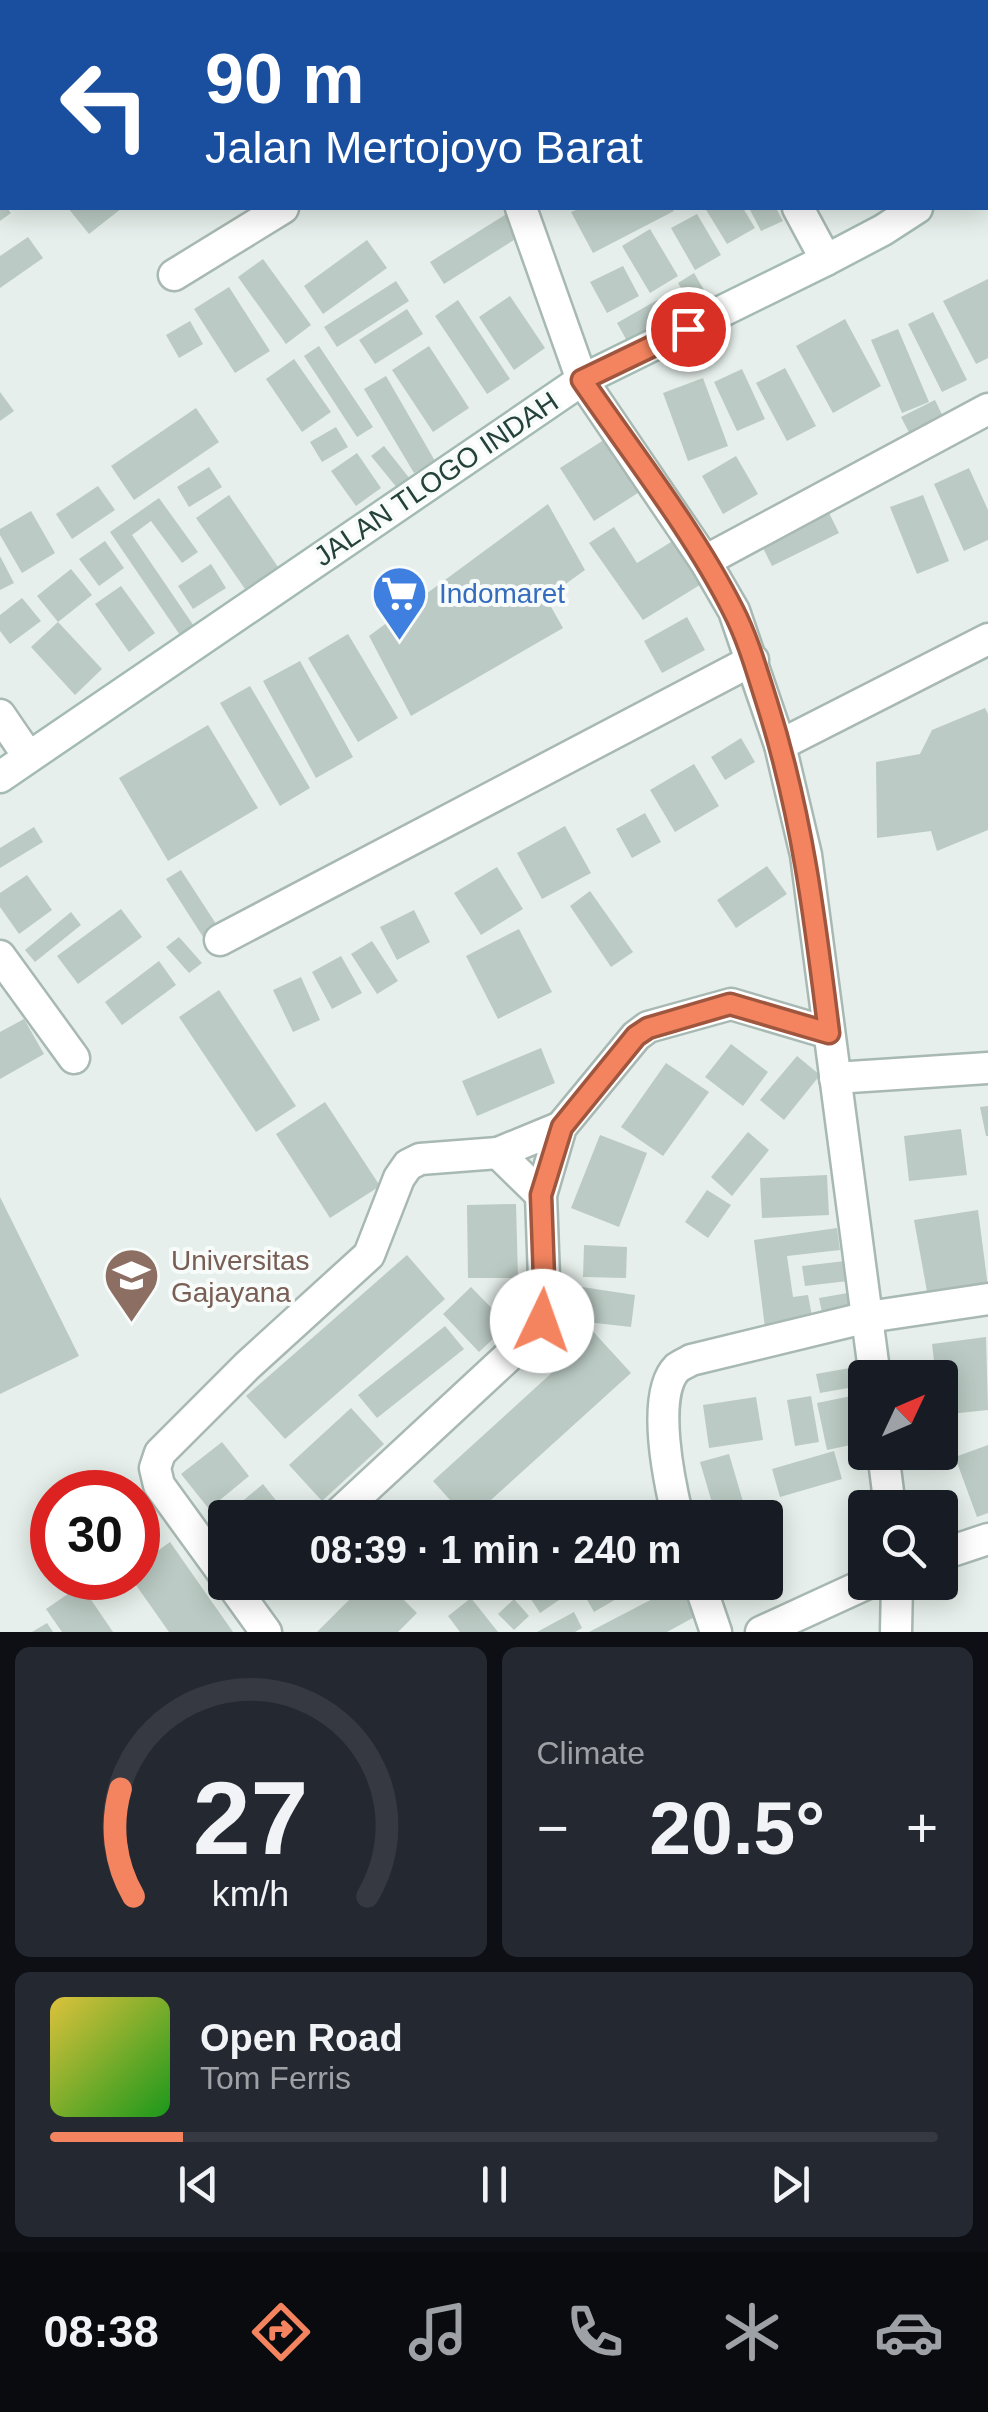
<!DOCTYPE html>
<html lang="en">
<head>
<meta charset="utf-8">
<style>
	:root { --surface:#171b24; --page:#242831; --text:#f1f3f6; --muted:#9ea1a6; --line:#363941; --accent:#f4845f }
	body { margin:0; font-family:Helvetica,sans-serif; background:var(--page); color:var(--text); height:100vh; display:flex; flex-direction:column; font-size:38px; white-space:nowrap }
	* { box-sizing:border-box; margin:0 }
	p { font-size:32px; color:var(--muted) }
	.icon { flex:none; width:55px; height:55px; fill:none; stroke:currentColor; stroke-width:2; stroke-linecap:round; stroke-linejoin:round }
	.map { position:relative; height:1632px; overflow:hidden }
	.drawer { display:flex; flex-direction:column; gap:15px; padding:15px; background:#0d0f14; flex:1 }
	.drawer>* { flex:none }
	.banner { position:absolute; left:0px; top:0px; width:990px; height:210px; box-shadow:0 5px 25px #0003; background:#1a4fa0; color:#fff; overflow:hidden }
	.needle { width:65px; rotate:46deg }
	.buttons { position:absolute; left:848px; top:1360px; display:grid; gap:20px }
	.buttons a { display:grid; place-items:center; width:110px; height:110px; border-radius:10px; background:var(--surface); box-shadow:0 5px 25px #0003; font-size:50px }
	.speed { position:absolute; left:30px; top:1470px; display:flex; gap:20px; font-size:50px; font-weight:700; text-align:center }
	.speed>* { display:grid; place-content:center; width:130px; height:130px; border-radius:50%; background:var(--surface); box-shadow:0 5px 25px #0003; line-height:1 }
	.speed .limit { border:15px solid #d22; background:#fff; color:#111 }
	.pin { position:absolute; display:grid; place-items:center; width:85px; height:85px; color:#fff; margin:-42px; border:5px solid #fff; border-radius:50%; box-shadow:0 2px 10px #0007 }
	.me { position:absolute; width:110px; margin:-55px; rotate:3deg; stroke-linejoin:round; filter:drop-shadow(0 0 8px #0008) }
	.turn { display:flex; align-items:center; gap:35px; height:210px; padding:0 40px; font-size:45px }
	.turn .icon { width:130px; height:130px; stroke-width:2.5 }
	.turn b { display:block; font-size:70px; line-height:85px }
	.big { font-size:75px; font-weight:600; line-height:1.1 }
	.drawer .card { flex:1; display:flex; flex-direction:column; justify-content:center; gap:15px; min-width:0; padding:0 35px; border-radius:15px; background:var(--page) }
	.drawer .dial { align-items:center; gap:0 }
	.dial svg { height:260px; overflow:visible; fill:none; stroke:var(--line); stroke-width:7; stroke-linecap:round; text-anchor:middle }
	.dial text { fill:var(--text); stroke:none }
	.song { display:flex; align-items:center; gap:30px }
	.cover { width:120px; height:120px; border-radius:15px; background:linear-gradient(135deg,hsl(50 70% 55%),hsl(120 70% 35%)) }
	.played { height:10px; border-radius:5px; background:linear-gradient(90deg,var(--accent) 15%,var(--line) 15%) }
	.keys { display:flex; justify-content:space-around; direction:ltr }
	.heat { display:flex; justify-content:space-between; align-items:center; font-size:55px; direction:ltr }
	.drawer .tiles { flex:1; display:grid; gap:15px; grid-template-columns:1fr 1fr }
	.card:last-child { grid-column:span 2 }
	.trip { position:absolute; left:208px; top:1500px; width:575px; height:100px; border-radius:10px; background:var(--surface); box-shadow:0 5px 25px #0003; font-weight:600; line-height:100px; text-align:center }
	.dock { display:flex; height:160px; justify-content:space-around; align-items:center; background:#090b0e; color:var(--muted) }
	.dock .icon { width:70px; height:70px }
	.dock .active { color:var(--accent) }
	.dock b { font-size:45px; color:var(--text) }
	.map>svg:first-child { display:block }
	.building { fill:#bbcac4 }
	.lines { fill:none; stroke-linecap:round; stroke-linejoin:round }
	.street-casing { stroke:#a8b8b2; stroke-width:35 }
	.secondary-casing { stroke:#a4bbb3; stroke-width:35 }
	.street { stroke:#fff; stroke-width:30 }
	.secondary { stroke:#fff; stroke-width:30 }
	.route-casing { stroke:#9f563e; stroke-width:25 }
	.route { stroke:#f4845f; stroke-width:18 }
	.labels { text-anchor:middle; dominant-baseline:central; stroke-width:8; stroke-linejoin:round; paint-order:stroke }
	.street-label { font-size:28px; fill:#24423a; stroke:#f7fbf9 }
	.shop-label { font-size:28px; fill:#366cbe; stroke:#f7fbf9; text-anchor:start }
	.education-label { font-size:28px; fill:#785e54; stroke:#f7fbf9; text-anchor:start }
</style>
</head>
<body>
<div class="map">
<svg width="988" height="1632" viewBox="0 0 988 1632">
	<rect width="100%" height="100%" fill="#e6efeb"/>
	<!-- building -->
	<g class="building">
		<path d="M0,208H7L11,213L0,221Z"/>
		<path d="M68,208H122L89,234Z"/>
		<path d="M581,208H672L674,211L593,253L571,212Z"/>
		<path d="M705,208H743L755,228L727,244Z"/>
		<path d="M749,208H776L783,221L761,231Z"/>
		<path d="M511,211L525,233L444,284L430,262Z"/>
		<path d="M697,214L721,255L695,270L671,228Z"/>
		<path d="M650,229L678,276L650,293L622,246Z"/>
		<path d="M28,237L43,258L0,288V256Z"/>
		<path d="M367,240L387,268L323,314L304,286Z"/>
		<path d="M263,259L311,325L286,344L238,277Z"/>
		<path d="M623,266L639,296L607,313L590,282Z"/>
		<path d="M694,273L710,300L693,309L678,283Z"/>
		<path d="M988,279V358L976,364L943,301Z"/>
		<path d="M396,281L409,301L337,347L324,327Z"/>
		<path d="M229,287L270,351L235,373L194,309Z"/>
		<path d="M666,295L680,320L631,348L617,323Z"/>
		<path d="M510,296L545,348L514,370L479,317Z"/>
		<path d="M458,300L510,379L487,394L435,316Z"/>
		<path d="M407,309L423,334L375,364L359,340Z"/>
		<path d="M933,312L967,380L942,392L908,324Z"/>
		<path d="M845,319L881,386L833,413L796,346Z"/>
		<path d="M190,321L203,344L179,358L166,335Z"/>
		<path d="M898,329L929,402L902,413L871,340Z"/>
		<path d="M319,346L373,427L357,437L304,356Z"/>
		<path d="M429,346L469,408L433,432L392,370Z"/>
		<path d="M294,359L331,412L302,432L266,379Z"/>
		<path d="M785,368L816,426L787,441L756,383Z"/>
		<path d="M742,369L765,419L737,431L714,382Z"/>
		<path d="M386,376L435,461L414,473L364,389Z"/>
		<path d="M703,378L728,446L688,461L663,393Z"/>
		<path d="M0,392L14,411L0,421Z"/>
		<path d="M935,400L948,427L915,444L901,417Z"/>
		<path d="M196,408L219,442L134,500L111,466Z"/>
		<path d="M336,427L348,447L322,462L310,442Z"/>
		<path d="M610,436L644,489L594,521L560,468Z"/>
		<path d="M384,446L410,479L398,489L371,456Z"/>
		<path d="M357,453L381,488L356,506L331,471Z"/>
		<path d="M736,456L758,494L723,514L702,476Z"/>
		<path d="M209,467L222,487L189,507L177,487Z"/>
		<path d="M969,468L988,510V540L964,551L934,484Z"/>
		<path d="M98,486L115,510L72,539L56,514Z"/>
		<path d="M229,495L278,567L245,589L196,518Z"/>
		<path d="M923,495L949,561L917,574L890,507Z"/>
		<path d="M159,498L198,552L182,563L151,521L132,535L198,632L184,641L110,532Z"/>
		<path d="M548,504L585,570L546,598L563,628L411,716L369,636Z"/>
		<path d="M31,511L55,553L22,573L0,535V529Z"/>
		<path d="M828,511L839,533L772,566L761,544Z"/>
		<path d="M614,527L637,563L676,539L703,583L643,620L589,543Z"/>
		<path d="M105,541L124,568L99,586L79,559Z"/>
		<path d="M0,556L14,583L0,590Z"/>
		<path d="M211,564L226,588L193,609L178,586Z"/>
		<path d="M71,569L92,595L58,622L37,596Z"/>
		<path d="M121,586L155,633L129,652L95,604Z"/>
		<path d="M22,598L41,621L10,644L0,631V615Z"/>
		<path d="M687,617L705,650L662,673L644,641Z"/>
		<path d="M58,622L102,669L75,695L31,647Z"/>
		<path d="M348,634L398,718L358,742L308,658Z"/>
		<path d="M300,661L353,757L316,778L263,681Z"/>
		<path d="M250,686L310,788L280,806L220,703Z"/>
		<path d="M985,708L988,714V830L937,851L931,831L877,838L876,762L920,754L932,730Z"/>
		<path d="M208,725L258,808L168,861L119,778Z"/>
		<path d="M741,738L755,762L725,780L711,757Z"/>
		<path d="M694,764L719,806L675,832L650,790Z"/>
		<path d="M645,813L661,842L632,858L616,829Z"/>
		<path d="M565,826L591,873L542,899L517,853Z"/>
		<path d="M34,827L43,842L0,868V848Z"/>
		<path d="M767,866L787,894L736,928L717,900Z"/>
		<path d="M497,867L523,909L481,935L454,893Z"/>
		<path d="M181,870L220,930L205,940L166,879Z"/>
		<path d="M27,875L52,910L19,934L0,907V893Z"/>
		<path d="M590,891L633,952L611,967L570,906Z"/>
		<path d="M121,909L142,937L78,984L57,956Z"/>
		<path d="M414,910L430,942L397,960L380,927Z"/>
		<path d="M71,912L81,925L35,962L25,950Z"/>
		<path d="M519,929L552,992L498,1019L466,956Z"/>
		<path d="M179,937L202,963L189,973L166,947Z"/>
		<path d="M372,941L398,981L377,994L351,954Z"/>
		<path d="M341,956L362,993L332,1009L312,972Z"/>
		<path d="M159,961L176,985L122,1025L105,1002Z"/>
		<path d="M301,977L320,1020L293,1032L273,990Z"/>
		<path d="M219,990L296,1106L256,1132L179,1017Z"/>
		<path d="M24,1019L44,1054L0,1079V1032Z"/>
		<path d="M731,1044L768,1072L743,1106L705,1077Z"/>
		<path d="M541,1048L555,1083L477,1116L462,1081Z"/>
		<path d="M797,1056L820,1075L784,1120L760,1100Z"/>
		<path d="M666,1063L709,1092L663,1156L621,1127Z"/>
		<path d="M325,1102L380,1186L330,1218L276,1134Z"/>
		<path d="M988,1106V1136H986L980,1107Z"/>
		<path d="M961,1129L967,1175L909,1181L904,1136Z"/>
		<path d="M748,1132L769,1150L732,1196L711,1177Z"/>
		<path d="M600,1135L647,1153L619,1227L571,1208Z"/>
		<path d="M827,1175L829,1215L762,1218L760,1178Z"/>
		<path d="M707,1190L731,1205L708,1238L685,1222Z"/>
		<path d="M0,1197L79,1356L0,1394Z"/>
		<path d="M516,1204L518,1278H468L467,1205Z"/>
		<path d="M978,1210L988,1287L928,1297L914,1220Z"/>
		<path d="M837,1228L840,1250L787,1256L793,1297L808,1295L813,1321L765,1328L754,1240Z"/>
		<path d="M584,1245L627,1247L626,1278L583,1277Z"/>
		<path d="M407,1255L445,1299L285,1439L246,1396Z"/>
		<path d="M845,1261L848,1281L805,1286L802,1266Z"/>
		<path d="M471,1287L508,1325L479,1352L443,1314Z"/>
		<path d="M582,1287L635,1295L631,1327L578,1321Z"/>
		<path d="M859,1291L864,1314L824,1322L819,1298Z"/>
		<path d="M445,1326L464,1349L377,1418L358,1395Z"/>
		<path d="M589,1327L631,1373L471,1518H466L433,1481L555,1370L549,1363Z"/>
		<path d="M986,1337L988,1410L940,1415V1378H936L932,1344Z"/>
		<path d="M861,1366L865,1385L820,1393L816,1374Z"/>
		<path d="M861,1394L865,1442L827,1450L817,1403Z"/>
		<path d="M811,1396L819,1442L795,1446L787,1400Z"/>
		<path d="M756,1397L763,1440L709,1448L703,1405Z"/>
		<path d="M351,1408L384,1444L322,1501L289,1465Z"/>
		<path d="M222,1442L249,1476L209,1509L181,1474Z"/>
		<path d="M988,1445V1513L977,1517L955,1457Z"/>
		<path d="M834,1451L842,1479L780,1497L772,1469Z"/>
		<path d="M729,1454L744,1505L715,1513L700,1462Z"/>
		<path d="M263,1484L290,1518H225V1526L220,1520Z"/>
		<path d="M563,1501L572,1518H535Z"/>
		<path d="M170,1542L233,1632H169L131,1578H138V1565Z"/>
		<path d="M367,1582H386L417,1613L398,1632H317Z"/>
		<path d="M529,1582H551L562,1598L540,1613L523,1587Z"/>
		<path d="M577,1582H609L618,1598L594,1612Z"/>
		<path d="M683,1583L700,1614L667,1632H589Z"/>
		<path d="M81,1585L113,1632H62L46,1609Z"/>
		<path d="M471,1598L498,1632H460L448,1616Z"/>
		<path d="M514,1599L529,1616L514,1630L498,1614Z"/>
		<path d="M574,1612L582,1628L575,1632H537Z"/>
		<path d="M47,1623L53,1632H32Z"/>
	</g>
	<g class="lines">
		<defs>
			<g id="street">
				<path d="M448,2L451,0"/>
				<path d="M0,97L2,96"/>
				<path d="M521,208L582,380L705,561L734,611L780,745L806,855L875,1378"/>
				<path d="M798,208L826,260"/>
				<path d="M174,275L283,208"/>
				<path d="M705,561L988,409"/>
				<path d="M0,715L28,756"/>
				<path d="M780,745L988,639"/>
				<path d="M220,940L753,660"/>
				<path d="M0,956L74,1058"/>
				<path d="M835,1078L988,1068"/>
				<path d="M498,1153L541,1195"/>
				<path d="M883,1452L890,1508"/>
				<path d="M334,1518L526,1340L541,1321L545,1306L541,1195L561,1127L636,1036L648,1027L731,1004L829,1033"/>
				<path d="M678,1518C670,1485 650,1395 677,1368C681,1365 686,1363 691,1360L868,1317L988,1299"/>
				<path d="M940,1555L988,1539"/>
				<path d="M225,1576L159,1485L155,1468L160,1453L247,1366L369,1255L399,1178L408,1165L420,1159L498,1153L561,1127"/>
				<path d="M230,1582L266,1632"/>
				<path d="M699,1582L716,1632"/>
				<path d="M761,1632L870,1582"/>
				<path d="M896,1632L897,1582"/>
			</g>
			<g id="secondary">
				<path d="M988,157V156"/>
				<path d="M0,777L582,380L826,260L883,230L917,208"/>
			</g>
		</defs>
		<!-- street casing -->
		<use href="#street" class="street-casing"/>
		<!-- secondary casing -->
		<use href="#secondary" class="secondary-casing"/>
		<!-- street -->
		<use href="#street" class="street"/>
		<!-- secondary -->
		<use href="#secondary" class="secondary"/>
	</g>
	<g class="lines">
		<defs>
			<path id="route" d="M542,1321L545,1306L541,1195L562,1127L636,1036L648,1028L730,1004L829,1033C815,919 802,814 767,703C757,672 748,639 733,610C694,532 632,453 582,380L688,329"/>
		</defs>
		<!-- route casing -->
		<use href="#route" class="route-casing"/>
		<!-- route -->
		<use href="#route" class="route"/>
	</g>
	<!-- icons -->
	<defs>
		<symbol id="supermarket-pin" viewBox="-11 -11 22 30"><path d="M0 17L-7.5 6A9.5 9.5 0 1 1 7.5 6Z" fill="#3f7fe0" stroke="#f7fbf9"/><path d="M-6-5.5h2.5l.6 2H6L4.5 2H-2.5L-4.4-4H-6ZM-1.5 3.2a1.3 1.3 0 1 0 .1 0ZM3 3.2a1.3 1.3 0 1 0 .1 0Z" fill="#fff"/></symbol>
		<symbol id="university-pin" viewBox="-11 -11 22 30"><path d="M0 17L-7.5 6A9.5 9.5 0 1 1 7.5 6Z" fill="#8d6e63" stroke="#f7fbf9"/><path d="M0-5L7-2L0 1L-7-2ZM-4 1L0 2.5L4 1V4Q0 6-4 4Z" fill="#fff"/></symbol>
	</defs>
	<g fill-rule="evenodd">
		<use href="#supermarket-pin" x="368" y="562" width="63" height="86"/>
		<use href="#university-pin" x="100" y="1244" width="63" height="86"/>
	</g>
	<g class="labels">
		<!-- street labels -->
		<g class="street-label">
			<text transform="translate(436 479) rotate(-34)">JALAN TLOGO INDAH</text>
		</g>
		<!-- shop labels -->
		<g class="shop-label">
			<text x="439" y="593">Indomaret</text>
		</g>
		<!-- education labels -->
		<g class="education-label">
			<text x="171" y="1260">Universitas<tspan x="171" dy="32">Gajayana</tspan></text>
		</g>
	</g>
</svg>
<div class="buttons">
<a><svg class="needle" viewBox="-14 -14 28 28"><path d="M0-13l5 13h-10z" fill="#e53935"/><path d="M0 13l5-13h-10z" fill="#9ea1a6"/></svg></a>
<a><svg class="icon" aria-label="search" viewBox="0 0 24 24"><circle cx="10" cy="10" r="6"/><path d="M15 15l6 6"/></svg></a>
</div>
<div class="speed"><div class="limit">30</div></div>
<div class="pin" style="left:688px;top:329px;background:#d93025"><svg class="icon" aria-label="arrive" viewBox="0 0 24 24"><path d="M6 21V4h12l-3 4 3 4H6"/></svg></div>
<svg class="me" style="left:542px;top:1321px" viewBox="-20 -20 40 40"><circle r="19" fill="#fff"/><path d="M0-13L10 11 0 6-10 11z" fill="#f4845f"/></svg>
<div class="trip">08:39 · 1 min · 240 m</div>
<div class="banner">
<div class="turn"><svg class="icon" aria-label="left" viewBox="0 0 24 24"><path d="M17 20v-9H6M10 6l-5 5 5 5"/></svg><div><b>90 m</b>Jalan Mertojoyo Barat</div></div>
</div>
</div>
<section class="drawer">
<div class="tiles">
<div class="card dial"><svg viewBox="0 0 100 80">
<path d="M14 69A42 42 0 1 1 86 69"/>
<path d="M14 69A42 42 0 0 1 10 36" stroke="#f4845f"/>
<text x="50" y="56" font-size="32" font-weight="700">27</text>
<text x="50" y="72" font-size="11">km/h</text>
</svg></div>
<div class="card"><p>Climate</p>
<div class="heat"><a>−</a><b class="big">20.5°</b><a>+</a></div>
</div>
<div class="card">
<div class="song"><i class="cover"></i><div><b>Open Road</b><p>Tom Ferris</p></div></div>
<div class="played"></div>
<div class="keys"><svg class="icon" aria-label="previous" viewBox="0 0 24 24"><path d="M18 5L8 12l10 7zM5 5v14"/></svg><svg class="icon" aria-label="pause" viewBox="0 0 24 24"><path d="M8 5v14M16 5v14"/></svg><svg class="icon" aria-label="next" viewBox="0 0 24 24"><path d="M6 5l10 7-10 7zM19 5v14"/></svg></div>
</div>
</div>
</section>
<nav class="dock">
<b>08:38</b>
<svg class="icon active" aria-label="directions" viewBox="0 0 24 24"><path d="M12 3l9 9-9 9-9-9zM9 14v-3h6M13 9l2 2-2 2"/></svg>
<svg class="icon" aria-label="music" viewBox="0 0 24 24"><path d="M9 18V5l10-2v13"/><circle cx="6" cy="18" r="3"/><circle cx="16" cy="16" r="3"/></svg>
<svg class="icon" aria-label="phone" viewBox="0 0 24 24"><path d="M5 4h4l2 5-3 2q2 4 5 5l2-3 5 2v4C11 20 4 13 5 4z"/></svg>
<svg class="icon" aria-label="climate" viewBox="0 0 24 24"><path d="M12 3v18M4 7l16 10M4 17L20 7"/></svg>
<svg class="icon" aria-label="car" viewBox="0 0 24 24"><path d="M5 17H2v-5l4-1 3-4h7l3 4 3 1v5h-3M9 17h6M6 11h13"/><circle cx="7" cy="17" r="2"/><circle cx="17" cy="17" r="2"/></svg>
</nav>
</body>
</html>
